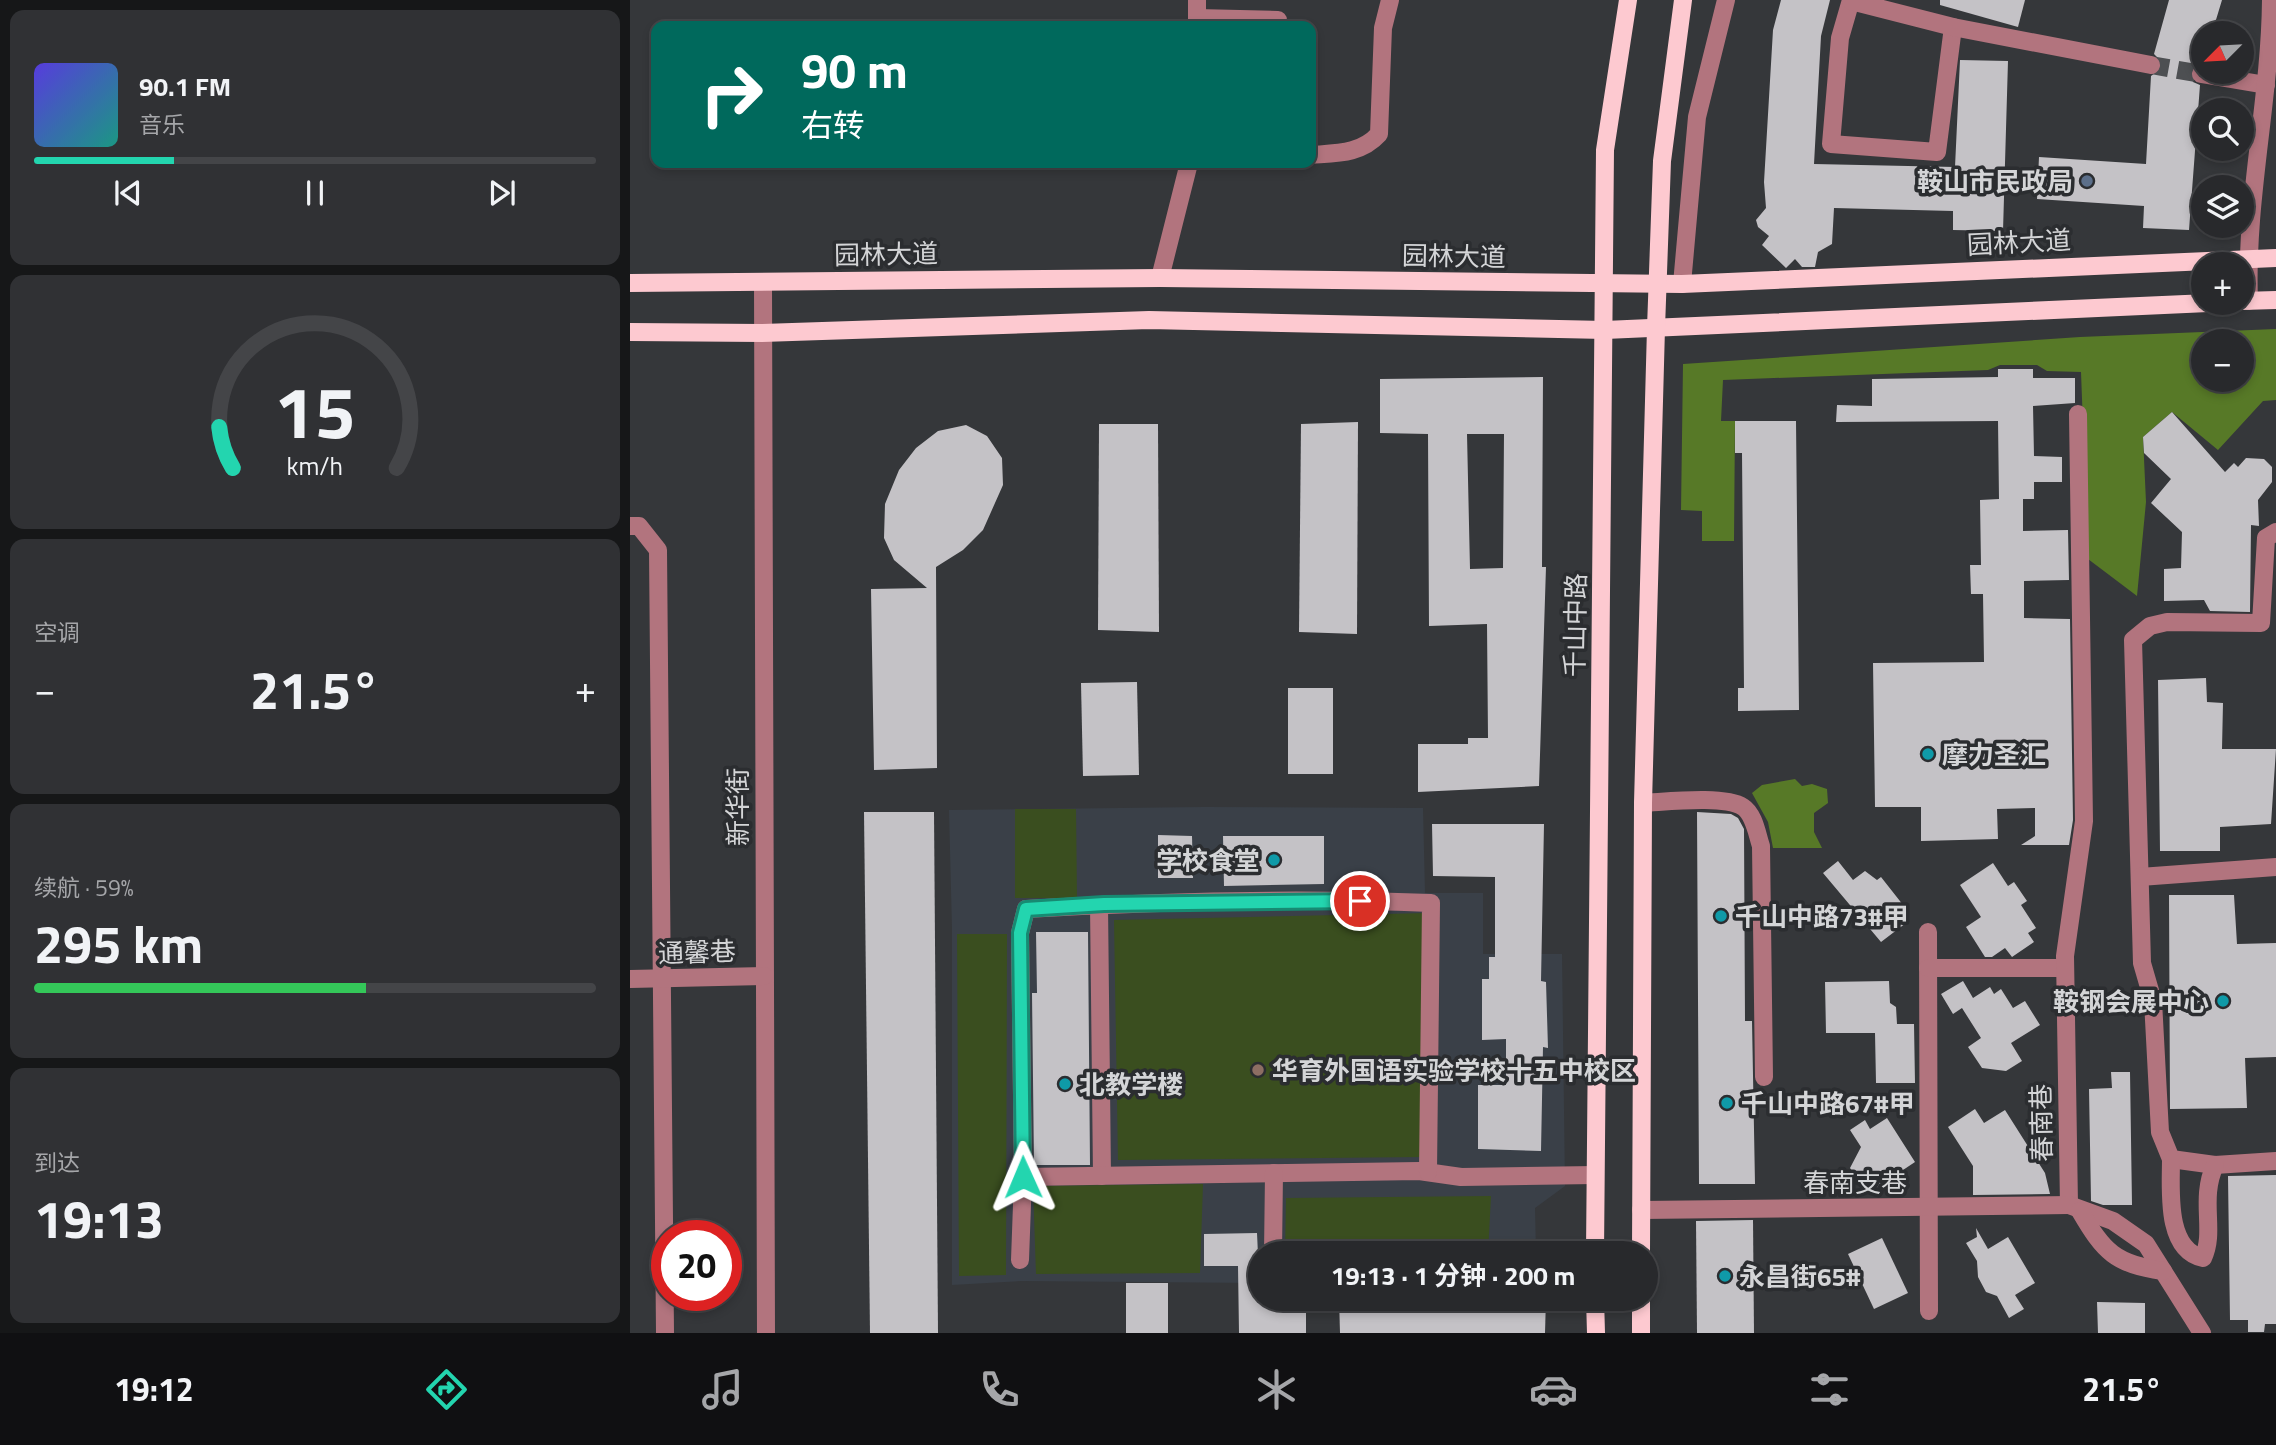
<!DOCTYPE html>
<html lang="zh">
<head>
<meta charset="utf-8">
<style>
	:root { --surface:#28292c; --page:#303134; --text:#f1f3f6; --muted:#a5a6a9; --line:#444548; --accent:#23d5af }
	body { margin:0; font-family:"Titillium Web","Noto Sans SC",sans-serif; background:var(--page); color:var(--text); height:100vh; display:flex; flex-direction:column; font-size:26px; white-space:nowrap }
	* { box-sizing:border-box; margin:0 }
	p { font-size:23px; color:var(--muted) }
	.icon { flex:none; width:38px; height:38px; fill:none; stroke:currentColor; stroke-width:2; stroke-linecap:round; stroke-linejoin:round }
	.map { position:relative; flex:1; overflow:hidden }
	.sheet { display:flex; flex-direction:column; gap:10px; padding:10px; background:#161718; width:630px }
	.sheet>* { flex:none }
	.top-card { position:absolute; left:21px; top:21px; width:665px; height:147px; border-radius:14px; box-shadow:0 4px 10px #0003,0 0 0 2px var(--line); background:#00695c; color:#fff; overflow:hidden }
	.needle { width:46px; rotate:246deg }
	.buttons { position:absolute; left:1561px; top:21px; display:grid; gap:14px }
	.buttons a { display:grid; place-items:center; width:63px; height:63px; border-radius:50%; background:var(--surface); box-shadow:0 4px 10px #0003,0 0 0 2px var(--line); font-size:35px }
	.speed { position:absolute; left:21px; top:1220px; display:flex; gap:14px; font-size:35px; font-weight:700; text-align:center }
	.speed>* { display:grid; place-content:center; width:91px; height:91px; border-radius:50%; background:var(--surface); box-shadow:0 4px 10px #0003,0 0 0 2px var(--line); line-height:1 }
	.speed .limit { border:10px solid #d22; background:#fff; color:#111 }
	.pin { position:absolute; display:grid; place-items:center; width:60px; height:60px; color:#fff; margin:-30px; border:4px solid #fff; border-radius:50%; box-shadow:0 2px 7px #0007 }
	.me { position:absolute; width:77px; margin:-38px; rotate:359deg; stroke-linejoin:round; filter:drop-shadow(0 0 5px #0008) }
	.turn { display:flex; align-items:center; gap:24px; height:147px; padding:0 35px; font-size:32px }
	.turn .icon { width:91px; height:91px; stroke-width:2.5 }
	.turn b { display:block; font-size:49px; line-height:60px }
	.big { font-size:52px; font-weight:700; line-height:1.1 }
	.sheet .tile { flex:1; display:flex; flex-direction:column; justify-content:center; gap:10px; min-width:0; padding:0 24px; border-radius:14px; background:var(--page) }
	.sheet .dial { align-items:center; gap:0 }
	.dial svg { height:182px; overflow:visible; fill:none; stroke:var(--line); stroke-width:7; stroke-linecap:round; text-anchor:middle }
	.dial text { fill:var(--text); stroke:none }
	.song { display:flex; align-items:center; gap:21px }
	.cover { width:84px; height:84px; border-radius:10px; background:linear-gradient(135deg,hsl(250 70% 55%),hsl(170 70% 35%)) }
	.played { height:7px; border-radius:4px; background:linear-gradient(90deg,var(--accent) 25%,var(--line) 25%) }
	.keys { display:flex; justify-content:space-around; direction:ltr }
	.heat { display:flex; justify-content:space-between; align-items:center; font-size:38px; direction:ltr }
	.charge { height:10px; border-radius:5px; background:linear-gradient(90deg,#34c759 59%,var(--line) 0) }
	.trip { position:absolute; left:618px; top:1241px; width:410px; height:70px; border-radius:35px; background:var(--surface); box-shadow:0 4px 10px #0003,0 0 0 2px var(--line); font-weight:700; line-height:70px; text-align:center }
	.tab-bar { display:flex; height:112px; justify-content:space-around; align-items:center; background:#101012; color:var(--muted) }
	.tab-bar .icon { width:49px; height:49px }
	.tab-bar .current { color:var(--accent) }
	.tab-bar b { font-size:32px; color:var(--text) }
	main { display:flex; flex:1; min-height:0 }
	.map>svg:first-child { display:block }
	.built { fill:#3a4048 }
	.green { fill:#3a4e1f }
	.forest { fill:#577927; fill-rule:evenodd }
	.building { fill:#c4c2c6; fill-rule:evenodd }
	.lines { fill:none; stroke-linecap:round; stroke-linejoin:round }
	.minor-tunnel { stroke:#4d4f52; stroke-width:18; stroke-dasharray:18 9; stroke-linecap:butt }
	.minor { stroke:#b2747e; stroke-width:18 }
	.major { stroke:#fdc9d0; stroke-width:18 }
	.route-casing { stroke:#178a72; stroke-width:18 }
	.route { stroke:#23d5af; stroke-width:12 }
	.service-dot { fill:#5c6f8a; stroke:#2b2d30; stroke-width:2.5 }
	.culture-dot { fill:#0f9aa8; stroke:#2b2d30; stroke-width:2.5 }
	.education-dot { fill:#8d6e63; stroke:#2b2d30; stroke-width:2.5 }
	.labels { text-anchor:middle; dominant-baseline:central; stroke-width:7; stroke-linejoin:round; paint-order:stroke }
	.poi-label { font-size:26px; font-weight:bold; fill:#d4d5d7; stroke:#2b2d30; text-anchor:start }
	.street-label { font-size:26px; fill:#d4d5d7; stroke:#2b2d30 }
</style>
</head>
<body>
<main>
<section class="sheet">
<div class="tile">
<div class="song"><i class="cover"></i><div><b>90.1 FM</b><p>音乐</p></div></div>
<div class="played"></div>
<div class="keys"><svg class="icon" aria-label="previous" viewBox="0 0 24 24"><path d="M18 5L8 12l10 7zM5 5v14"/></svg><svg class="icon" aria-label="pause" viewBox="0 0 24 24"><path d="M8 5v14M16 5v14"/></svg><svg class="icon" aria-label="next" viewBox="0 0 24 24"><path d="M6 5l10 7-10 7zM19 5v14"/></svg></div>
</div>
<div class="tile dial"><svg viewBox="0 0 100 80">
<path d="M14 69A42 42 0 1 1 86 69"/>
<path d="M14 69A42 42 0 0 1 8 51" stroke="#23d5af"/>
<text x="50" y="56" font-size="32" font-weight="700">15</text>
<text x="50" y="72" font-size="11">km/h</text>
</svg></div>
<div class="tile"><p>空调</p>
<div class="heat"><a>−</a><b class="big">21.5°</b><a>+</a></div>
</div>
<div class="tile"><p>续航 · 59%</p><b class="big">295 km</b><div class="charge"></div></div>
<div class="tile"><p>到达</p><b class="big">19:13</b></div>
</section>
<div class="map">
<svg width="1646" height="1333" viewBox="0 0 1646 1333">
	<rect width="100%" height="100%" fill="#35373a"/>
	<!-- built -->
	<path class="built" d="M574,807L793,808L795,893H853V954H932L935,1186L905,1208L906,1253H630V1283L392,1281L322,1285V929L319,810Z"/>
	<!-- green -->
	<g class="green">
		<path d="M385,809H446L447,898H385Z"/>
		<path d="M798,913L794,1157L488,1160L484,920Z"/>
		<path d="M327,934H377L376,1275L329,1276Z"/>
		<path d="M573,1184L570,1273L406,1274L403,1186Z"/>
		<path d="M861,1196L858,1253H655L656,1198Z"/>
	</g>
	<!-- forest -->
	<g class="forest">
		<path d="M1646,329V400L1633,401L1588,450L1542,412L1513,437L1516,502L1507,596L1458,559L1451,372L1417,371L1407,365H1370L1358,370L1093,380L1091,421H1105L1104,541H1072V511L1051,510L1053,364L1450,337ZM1573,341H1612V380H1573Z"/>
		<path d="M1165,779L1172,786L1182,784L1197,789L1198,803L1184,813V832L1192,848H1143L1138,822L1122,793L1132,785Z"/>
	</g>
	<!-- building -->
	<g class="building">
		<path d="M1151,0H1200L1191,36L1184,164L1325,167L1330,60L1378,61L1373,231L1323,230V211L1204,208L1202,244L1188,252L1185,267H1172L1165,259L1156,268L1132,245L1139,236L1128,227L1126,220L1136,208L1134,182L1143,30Z"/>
		<path d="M1310,0H1395L1388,27L1310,5Z"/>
		<path d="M1539,0H1592L1582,33H1573V63L1563,66L1560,73L1563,82L1570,85L1559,230L1513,228L1514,206L1407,199L1409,157L1516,164L1521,76L1532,68L1531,61L1524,54Z"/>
		<path d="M1368,369H1403V378H1445V403L1403,406L1404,456L1432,457V482H1404V499H1393V531L1438,530L1439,580L1394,581V618L1440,619L1443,820L1439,845H1391L1405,836V808L1367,809L1368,839L1291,841V807H1245L1243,663L1354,662L1353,594H1341L1340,565H1351L1350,500L1369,499L1368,421L1206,422L1207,405L1242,406V379L1368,377Z"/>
		<path d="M913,377L912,567H916L909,786L788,792V744H838V738H858L857,624L799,626L798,434L750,433V379ZM837,434H874L873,568L840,569Z"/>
		<path d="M1542,412L1595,472L1604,463L1608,467L1616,458L1634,459L1642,467V482L1628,500L1629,526L1621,525L1620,612L1580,611L1574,600L1534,601V569L1551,568L1552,532L1521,503L1541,479L1514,453L1513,437Z"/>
		<path d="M1105,421H1166L1169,710L1108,711V688H1114L1112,453H1105Z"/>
		<path d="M728,422L727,634L669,632L671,424Z"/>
		<path d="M469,424H528L529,632L468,630Z"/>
		<path d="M336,425L357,436L372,458L373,485L353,530L333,550L306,567L307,768L244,770L241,589L297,588L264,560L254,538L255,504L269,470L286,448L308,431Z"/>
		<path d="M1576,678L1577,702L1593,703L1592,749H1646L1641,824L1590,827V851H1530L1528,680Z"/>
		<path d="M507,682L509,775L453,776L451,683Z"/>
		<rect x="658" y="688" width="45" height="86"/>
		<path d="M234,812H304L308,1333H240Z"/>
		<path d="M1067,812L1101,814L1108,818L1114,829L1115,1021H1122L1125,1184H1069Z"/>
		<path d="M802,824H914L911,981L916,982L918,1048L913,1047L911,1151L848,1149V1085H876V1039L852,1040V979H859V957H865V877L803,876Z"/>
		<path d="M528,835L562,836L563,878H528Z"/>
		<path d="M593,836H694V884L594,886Z"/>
		<path d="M1208,861L1223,880L1235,871L1247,880L1251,877L1277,910L1270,916L1276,923L1251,942L1193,873Z"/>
		<path d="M1363,863L1378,886L1384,882L1397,901L1391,905L1406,928L1398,933L1404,942L1382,957L1375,948L1362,957H1355L1336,927L1351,917L1330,885Z"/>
		<path d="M1539,895H1604L1607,944L1646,943V1057L1615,1058L1617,1108L1540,1109Z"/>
		<path d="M406,932H458L460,1165H404L402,993H407Z"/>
		<path d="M1259,981L1260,1003L1266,1007L1267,1024H1284L1285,1083H1246L1245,1033H1196L1195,982Z"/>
		<path d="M1333,981L1343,998L1360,987L1364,994L1371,989L1383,1008L1395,1001L1410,1025L1381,1043L1392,1061L1376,1071L1352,1068L1338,1047L1351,1038L1332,1008L1323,1014L1311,994Z"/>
		<path d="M1481,1072H1500L1502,1205H1473L1461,1201L1459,1089L1482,1088Z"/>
		<path d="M1345,1109L1354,1123L1375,1110L1415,1173L1420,1194L1343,1195V1166L1318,1127Z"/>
		<path d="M1257,1118L1285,1162L1267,1174L1270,1179L1256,1188L1253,1183L1237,1193L1220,1168L1231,1147L1220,1130L1235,1120L1240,1129Z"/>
		<path d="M1646,1175V1324H1635L1634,1332H1618V1320H1600L1598,1176Z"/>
		<path d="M1123,1220L1124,1333H1067L1066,1221Z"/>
		<path d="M1346,1228L1358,1249L1378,1237L1405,1283L1385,1295L1394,1309L1379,1318L1367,1296L1356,1292L1348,1277L1347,1261L1336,1243L1347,1237Z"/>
		<path d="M627,1233L630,1298H676V1333H609L608,1266H574V1234Z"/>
		<path d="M1252,1238L1278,1293L1244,1309L1218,1254Z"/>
		<rect x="496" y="1283" width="42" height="50"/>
		<path d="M709,1298H916L915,1333H710Z"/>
		<path d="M1467,1302L1515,1303V1333H1468Z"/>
	</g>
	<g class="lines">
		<!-- minor-tunnel -->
		<path class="minor-tunnel" d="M1521,65L1571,74"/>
		<!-- minor -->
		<g class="minor">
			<path d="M1221,0L1210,38L1201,144L1307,152L1323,27"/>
			<path d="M1221,1L1323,27L1521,65"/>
			<path d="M567,18L648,20V26"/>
			<path d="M567,26V0"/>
			<path d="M1571,74L1636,85"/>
			<path d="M681,155C707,153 731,154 749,134L753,28L760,0"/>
			<path d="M530,278L559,163"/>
			<path d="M133,282L136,1333"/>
			<path d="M1052,284L1067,117L1096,0"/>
			<path d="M1619,301C1615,200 1640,101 1641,0"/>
			<path d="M0,526H9L28,550L35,1333"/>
			<path d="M1646,532L1636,538L1631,623L1537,622L1520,626L1503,640L1512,963L1523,1001L1530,1132L1541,1159L1585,1165L1646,1161"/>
			<path d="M1013,803C1036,802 1094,795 1113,807C1124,814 1127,834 1131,846L1134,1077"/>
			<path d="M1510,877L1646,867"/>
			<path d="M469,905L472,1176"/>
			<path d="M1298,932L1299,1311"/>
			<path d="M1298,968H1435"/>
			<path d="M0,979L134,976"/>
			<path d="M1541,1159C1541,1189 1535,1250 1573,1258C1586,1231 1569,1200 1585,1165"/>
			<path d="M393,1177L789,1171L831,1177L965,1175"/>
			<path d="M1439,1205L1435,956L1454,821L1448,414"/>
			<path d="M1439,1205L1483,1221L1516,1244L1572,1333"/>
			<path d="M1011,1210L1439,1205"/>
			<path d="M1450,1211C1474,1252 1485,1264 1533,1271"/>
			<path d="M643,1253L644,1173"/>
			<path d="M390,1260L393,1177L390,933L396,909C530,901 667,898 801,903L798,1172"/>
		</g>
		<!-- major -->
		<g class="major">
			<path d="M0,283L530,278L1052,284L1646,258"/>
			<path d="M1612,301L1646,300"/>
			<path d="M0,332L132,333L519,320L975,330L1578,303"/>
			<path d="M965,1253L975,150L998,0"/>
			<path d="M1011,1253L1013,803L1026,328L1032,161L1053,0"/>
			<path d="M965,1298L966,1333"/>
			<path d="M1011,1333V1298"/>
		</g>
	</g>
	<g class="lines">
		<defs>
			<path id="route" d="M393,1177L390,933L396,909L474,904L730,901"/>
		</defs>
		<!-- route casing -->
		<use href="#route" class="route-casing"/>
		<!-- route -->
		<use href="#route" class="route"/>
	</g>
	<!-- markers -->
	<circle class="service-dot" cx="1457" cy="181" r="7"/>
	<g class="culture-dot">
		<circle cx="1298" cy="754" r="7"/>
		<circle cx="644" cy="860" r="7"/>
		<circle cx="1091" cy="916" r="7"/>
		<circle cx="1593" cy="1001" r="7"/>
		<circle cx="435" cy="1084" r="7"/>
		<circle cx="1097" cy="1103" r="7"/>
		<circle cx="1095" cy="1276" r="7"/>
	</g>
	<circle class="education-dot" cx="628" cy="1070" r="7"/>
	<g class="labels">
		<!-- poi labels -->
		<g class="poi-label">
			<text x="1443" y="181" text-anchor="end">鞍山市民政局</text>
			<text x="1312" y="754">摩力圣汇</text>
			<text x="630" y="860" text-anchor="end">学校食堂</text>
			<text x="1105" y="916">千山中路73#甲</text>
			<text x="1579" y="1001" text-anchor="end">鞍钢会展中心</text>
			<text x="642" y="1070">华育外国语实验学校十五中校区</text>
			<text x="449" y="1084">北教学楼</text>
			<text x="1111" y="1103">千山中路67#甲</text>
			<text x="1109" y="1276">永昌街65#</text>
		</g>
		<!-- street labels -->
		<g class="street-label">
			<text transform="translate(1389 242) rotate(-3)">园林大道</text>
			<text transform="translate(256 254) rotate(-1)">园林大道</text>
			<text transform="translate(824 256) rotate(1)">园林大道</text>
			<text transform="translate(945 625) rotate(-89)">千山中路</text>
			<text transform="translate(107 807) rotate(-90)">新华街</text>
			<text transform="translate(67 952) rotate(-2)">通馨巷</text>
			<text transform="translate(1411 1123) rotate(-91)">春南巷</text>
			<text x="1225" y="1182">春南支巷</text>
		</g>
	</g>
</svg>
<div class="buttons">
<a><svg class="needle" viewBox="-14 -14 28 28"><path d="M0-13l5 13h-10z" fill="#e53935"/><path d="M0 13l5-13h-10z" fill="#a5a6a9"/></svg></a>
<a><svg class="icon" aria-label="search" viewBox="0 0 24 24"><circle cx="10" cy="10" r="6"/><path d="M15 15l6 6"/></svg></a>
<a><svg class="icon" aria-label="layers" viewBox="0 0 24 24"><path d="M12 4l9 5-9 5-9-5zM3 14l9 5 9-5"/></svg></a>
<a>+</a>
<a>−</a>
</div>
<div class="speed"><div class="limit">20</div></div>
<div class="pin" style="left:730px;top:901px;background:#d93025"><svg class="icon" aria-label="arrive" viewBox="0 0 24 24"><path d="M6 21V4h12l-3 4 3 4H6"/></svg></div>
<svg class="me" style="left:393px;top:1177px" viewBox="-20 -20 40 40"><path d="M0-17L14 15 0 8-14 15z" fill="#23d5af" stroke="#fff" stroke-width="4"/></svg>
<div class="trip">19:13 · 1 分钟 · 200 m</div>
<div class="top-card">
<div class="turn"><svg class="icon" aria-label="right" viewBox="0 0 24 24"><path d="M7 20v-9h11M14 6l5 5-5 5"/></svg><div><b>90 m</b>右转</div></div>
</div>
</div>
</main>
<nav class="tab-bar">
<b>19:12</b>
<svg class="icon current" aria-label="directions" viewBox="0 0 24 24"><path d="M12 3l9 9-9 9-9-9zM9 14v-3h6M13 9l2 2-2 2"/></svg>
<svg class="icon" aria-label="music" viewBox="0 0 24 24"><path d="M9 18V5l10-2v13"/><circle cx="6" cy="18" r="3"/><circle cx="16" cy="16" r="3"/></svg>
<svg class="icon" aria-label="phone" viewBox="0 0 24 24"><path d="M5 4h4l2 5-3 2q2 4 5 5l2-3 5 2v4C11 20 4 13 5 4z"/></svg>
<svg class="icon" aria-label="climate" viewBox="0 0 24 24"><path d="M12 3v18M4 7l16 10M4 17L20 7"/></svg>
<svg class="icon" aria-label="car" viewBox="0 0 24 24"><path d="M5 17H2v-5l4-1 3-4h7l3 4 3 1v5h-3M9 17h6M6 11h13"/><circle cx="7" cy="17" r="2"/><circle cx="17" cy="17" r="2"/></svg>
<svg class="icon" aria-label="filters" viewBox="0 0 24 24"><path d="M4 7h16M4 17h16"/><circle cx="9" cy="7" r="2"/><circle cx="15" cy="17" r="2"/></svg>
<b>21.5°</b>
</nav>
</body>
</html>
